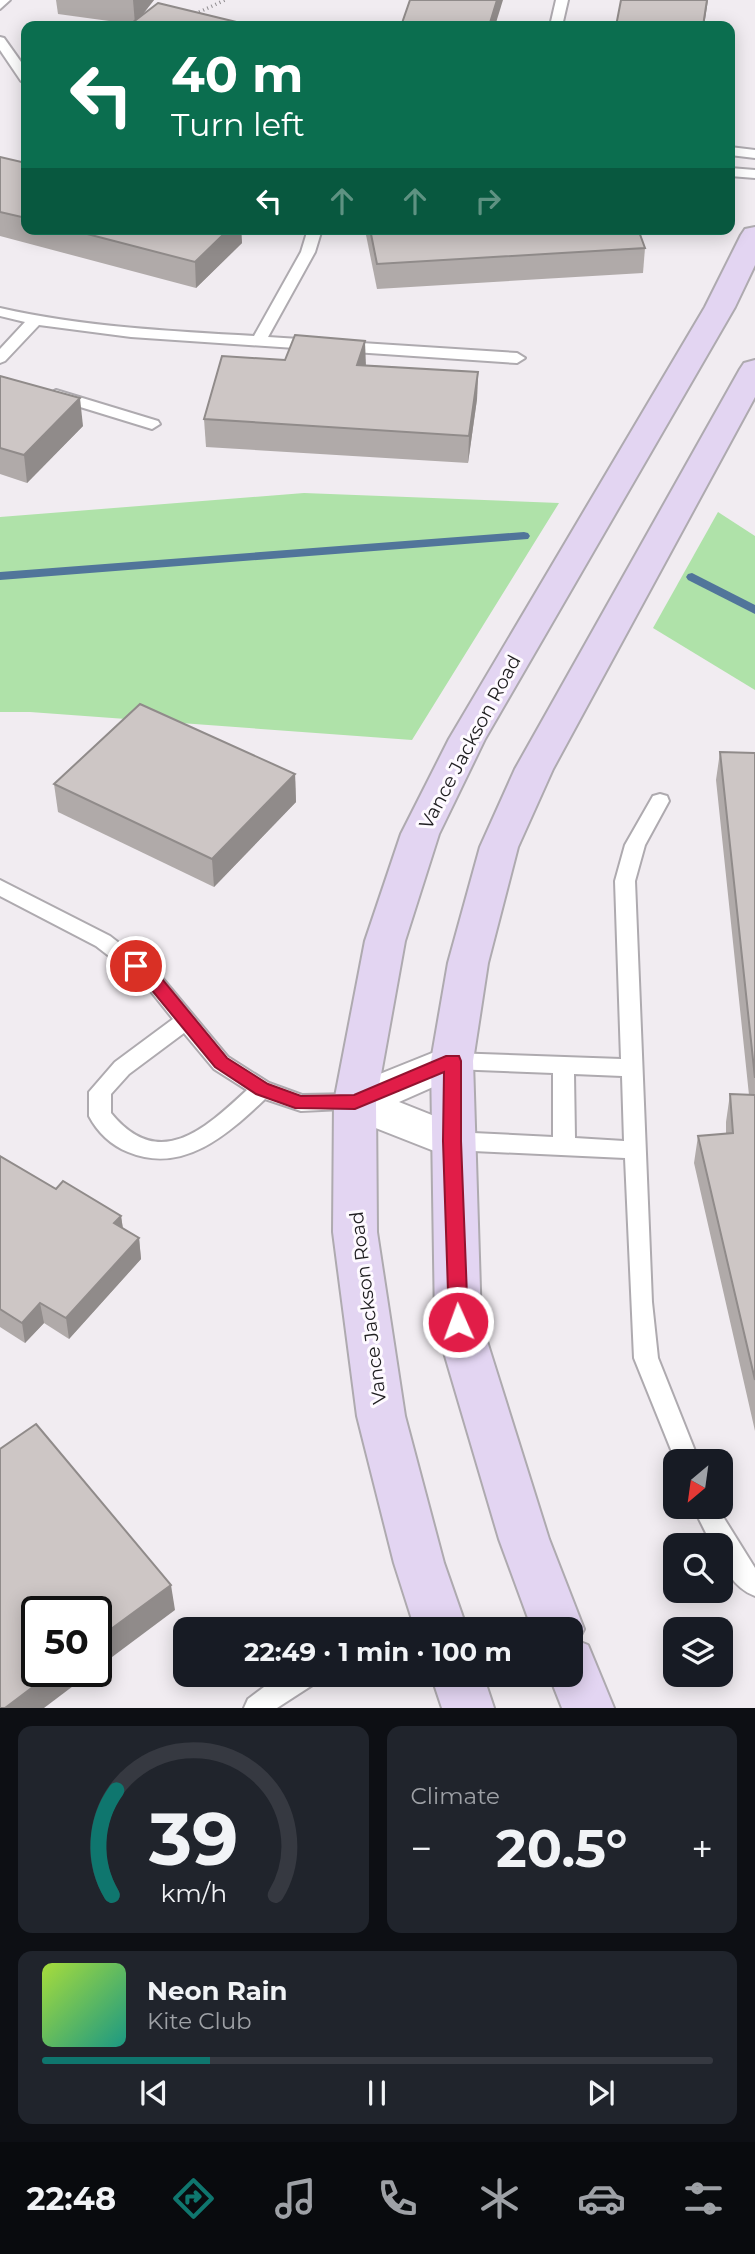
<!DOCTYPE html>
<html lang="en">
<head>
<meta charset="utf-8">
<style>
	:root { --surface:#171b24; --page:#20242c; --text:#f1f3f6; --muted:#9ea1a6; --line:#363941; --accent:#0f766e }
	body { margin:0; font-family:Montserrat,sans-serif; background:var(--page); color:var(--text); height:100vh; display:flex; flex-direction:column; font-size:26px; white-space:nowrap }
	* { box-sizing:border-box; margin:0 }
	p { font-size:23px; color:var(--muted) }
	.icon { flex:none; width:38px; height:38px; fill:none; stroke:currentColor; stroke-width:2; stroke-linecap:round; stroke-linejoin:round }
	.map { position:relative; height:1708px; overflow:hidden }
	.sheet { display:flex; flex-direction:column; gap:18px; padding:18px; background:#0d0f14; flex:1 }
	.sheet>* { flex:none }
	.guide { position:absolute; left:21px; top:21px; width:714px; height:214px; border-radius:14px; box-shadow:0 4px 18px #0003; background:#0b6e4f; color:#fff; overflow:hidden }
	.needle { width:46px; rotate:209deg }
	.buttons { position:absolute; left:663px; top:1449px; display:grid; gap:14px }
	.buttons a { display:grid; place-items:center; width:70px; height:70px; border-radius:14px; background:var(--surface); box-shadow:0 4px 18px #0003; font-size:35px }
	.speed { position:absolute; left:21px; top:1596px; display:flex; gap:14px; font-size:35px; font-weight:700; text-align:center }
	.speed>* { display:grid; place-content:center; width:91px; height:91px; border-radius:50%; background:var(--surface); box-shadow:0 4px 18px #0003; line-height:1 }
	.speed .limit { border:4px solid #111; border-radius:10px; background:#fff; color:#111 }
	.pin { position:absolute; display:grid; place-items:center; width:60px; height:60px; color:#fff; margin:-30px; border:4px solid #fff; border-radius:50%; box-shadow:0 2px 7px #0007 }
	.me { position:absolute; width:77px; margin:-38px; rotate:358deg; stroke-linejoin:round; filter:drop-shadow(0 0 5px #0008) }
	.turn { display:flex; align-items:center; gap:24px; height:147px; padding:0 35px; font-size:32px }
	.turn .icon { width:91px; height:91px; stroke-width:2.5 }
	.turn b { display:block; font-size:49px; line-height:60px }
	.lanes { display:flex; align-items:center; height:66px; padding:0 35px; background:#0003; justify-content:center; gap:35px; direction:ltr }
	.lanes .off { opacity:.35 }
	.big { font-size:52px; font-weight:700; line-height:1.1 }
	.sheet .card { flex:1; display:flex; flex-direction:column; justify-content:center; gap:10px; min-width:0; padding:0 24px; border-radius:14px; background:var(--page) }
	.sheet .dial { align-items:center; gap:0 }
	.dial svg { height:182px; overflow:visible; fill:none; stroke:var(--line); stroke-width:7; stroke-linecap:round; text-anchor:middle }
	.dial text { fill:var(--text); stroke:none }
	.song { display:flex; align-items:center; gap:21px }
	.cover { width:84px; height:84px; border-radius:10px; background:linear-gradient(135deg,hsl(80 70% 55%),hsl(170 70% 35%)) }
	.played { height:7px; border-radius:4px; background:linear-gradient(90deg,var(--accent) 25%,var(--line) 25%) }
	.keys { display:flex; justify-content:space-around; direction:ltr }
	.heat { display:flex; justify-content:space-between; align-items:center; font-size:38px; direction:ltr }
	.sheet .tiles { flex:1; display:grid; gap:18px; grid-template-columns:1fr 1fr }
	.card:last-child { grid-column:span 2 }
	.trip { position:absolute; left:173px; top:1617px; width:410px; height:70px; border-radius:14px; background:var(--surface); box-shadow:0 4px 18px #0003; font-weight:700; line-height:70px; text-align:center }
	.menu { display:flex; height:112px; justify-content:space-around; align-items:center; background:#090b0e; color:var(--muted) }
	.menu .icon { width:49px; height:49px }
	.menu .selected { color:var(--accent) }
	.menu b { font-size:32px; color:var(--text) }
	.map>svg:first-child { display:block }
	.green { fill:#afe2a9 }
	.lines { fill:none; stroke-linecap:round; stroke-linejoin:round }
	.stream { fill:#51759a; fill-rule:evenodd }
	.lane-casing { stroke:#aeaaaf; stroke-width:4 }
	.street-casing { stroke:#aeaaaf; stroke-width:4 }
	.secondary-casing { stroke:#aeaaaf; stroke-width:4 }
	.path { stroke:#918e91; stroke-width:3.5; stroke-dasharray:1 3.5; stroke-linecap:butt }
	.lane { fill:#fff; fill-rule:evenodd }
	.street { fill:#fff; fill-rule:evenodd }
	.secondary { fill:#e3d5f2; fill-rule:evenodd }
	.wall { fill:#b0aaa9 }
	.shaded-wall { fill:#908b8a }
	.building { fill:#cdc6c5; stroke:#908b8a; stroke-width:2 }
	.route { fill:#e11d48; stroke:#92132f; stroke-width:2 }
	.labels { text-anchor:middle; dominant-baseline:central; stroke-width:6; stroke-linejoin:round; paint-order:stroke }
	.street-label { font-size:19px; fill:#212022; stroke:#fefaff }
</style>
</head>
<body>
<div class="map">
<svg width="755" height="1708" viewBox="0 0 755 1708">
	<rect width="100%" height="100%" fill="#f1ecf1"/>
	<!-- green -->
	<g class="green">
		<path d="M304,493L559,503L412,740L30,712H0V517Z"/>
		<path d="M718,512L755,536V690L653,628Z"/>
	</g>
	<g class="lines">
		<!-- stream -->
		<g class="stream">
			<path d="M524,532L528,533L530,536L528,539L0,580V572Z"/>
			<path d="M692,573L755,605V614L688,580L686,577L688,574Z"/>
		</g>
		<defs>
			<g id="lane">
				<path d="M0,0H10L0,9Z"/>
				<path d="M556,0H568L562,26H550Z"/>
				<path d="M0,37L4,38L26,69V82L21,81L0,50Z"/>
				<path d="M730,147L755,150V158L730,155Z"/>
				<path d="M730,168L755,170V178L730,176Z"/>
				<path d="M308,229H322L315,252L268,337L517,353L525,358L517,363L131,337L39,325L5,361L0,363V349L25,322L0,316V308C84,327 169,331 254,336L301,252Z"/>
				<path d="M56,390L158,421L160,424L152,429L51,398L48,395Z"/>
				<path d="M660,794L667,796L669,801L645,845L635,881L652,1302L658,1358L699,1461L676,1462L634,1358L625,1158L452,1150L444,1147L441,1141L444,1135L452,1132L553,1137V1073L452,1069L445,1067L442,1061L445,1055L452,1053L621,1059L615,881L625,845L653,796ZM574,1074L622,1076L624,1141L575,1138Z"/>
				<path d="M0,880L110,936L159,974L228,1057L269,1083L302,1095L355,1094L363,1096L366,1102L363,1108L301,1111L265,1099C228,1134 183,1175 128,1152C111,1145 98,1133 89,1116V1092L115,1062L173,1019L145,984L96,946L0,896ZM184,1033L214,1069L247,1090C205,1129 159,1172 111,1113V1094L129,1074Z"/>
				<path d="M693,1507H717L755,1568V1596C734,1588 721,1567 721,1545H712Z"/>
				<path d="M280,1675H318L314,1684L277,1708H244L248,1699Z"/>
			</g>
			<path id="street" d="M452,1045L467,1050L473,1061L467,1072L399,1102L467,1129L474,1141L467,1153L452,1158L340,1114L334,1102L340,1090Z"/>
			<g id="secondary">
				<path d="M755,227V265L735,307L485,739L439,834L405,941L376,1102L377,1232L405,1416L444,1563L467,1629H415L394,1563L357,1416L333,1232L334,1102L365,941L401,834L449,739L705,307L741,235L745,229Z"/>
				<path d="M755,360V397L553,769L518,847L488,963L473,1061L481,1322L549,1539L584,1629L578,1641L588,1645L614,1708H562L549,1675H570V1629H532L499,1539L435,1322L431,1061L448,963L480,847L515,769L740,369L744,363Z"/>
				<path d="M431,1675H483L494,1708H442Z"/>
			</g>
		</defs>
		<!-- lane casing -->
		<use href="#lane" class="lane-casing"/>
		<!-- street casing -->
		<use href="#street" class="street-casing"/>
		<!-- secondary casing -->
		<use href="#secondary" class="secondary-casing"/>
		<!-- path -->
		<path class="path" d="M195,14L225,0"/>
		<!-- lane -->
		<use href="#lane" class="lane"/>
		<!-- street -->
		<use href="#street" class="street"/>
		<!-- secondary -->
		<use href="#secondary" class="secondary"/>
	</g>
	<!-- wall -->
	<g class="wall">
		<path d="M56,0H154L142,15L131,24L58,14Z"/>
		<path d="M0,157L26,163V229H241L242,243L196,288L0,236Z"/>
		<path d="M366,229H638L645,248L643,273L377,289L366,235Z"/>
		<path d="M366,365L478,372L477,399L468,463L206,447L204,419Z"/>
		<path d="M0,376L83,426L27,483L0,474Z"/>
		<path d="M720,752L755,753V1431L694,1163L698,1136L726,1134V1122L730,1094L749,1095L716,780Z"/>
		<path d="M295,774L296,802L214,887L58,812L54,784Z"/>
		<path d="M0,1156L56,1189L121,1216L123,1229L139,1238L141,1259L69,1339L44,1323L25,1343L0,1327Z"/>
	</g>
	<!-- shaded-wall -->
	<g class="shaded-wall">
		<path d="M133,0H154L135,24Z"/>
		<path d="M497,0H503L495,26H489Z"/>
		<path d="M707,0H708L704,26H703Z"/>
		<path d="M229,229H241L242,243L196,288L195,262Z"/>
		<path d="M365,341L366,367L357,365Z"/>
		<path d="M478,372L477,399L468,463L469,436Z"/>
		<path d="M80,398L83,426L27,483L24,455Z"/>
		<path d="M295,774L296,802L214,887L212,859Z"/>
		<path d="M121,1216L124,1236L114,1223Z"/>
		<path d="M139,1238L141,1259L69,1339L66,1318Z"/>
		<path d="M40,1303L44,1323L25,1343L22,1323Z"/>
		<path d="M171,1585L175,1610L96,1669V1640Z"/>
		<path d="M54,1671H93L44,1708H5Z"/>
	</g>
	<!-- building -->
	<g class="building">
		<path d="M410,0H497L489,26H401Z"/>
		<path d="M621,0H707L703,26H616Z"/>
		<path d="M158,3L253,26H128Z"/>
		<path d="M0,157L26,163V218L0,212Z"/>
		<path d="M68,229H229L195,262Z"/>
		<path d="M370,229H638L645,248L377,264Z"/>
		<path d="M295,335L365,341L357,365L478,372L469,436L204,419L222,356L285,360Z"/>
		<path d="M0,376L80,398L24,455L0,448Z"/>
		<path d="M140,704L295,774L212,859L54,784Z"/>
		<path d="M720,752L755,753V1078Z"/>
		<path d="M730,1094L755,1095V1380L698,1136L733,1133Z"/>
		<path d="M0,1156L56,1189L63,1181L121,1216L114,1223L139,1238L66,1318L40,1303L22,1323L0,1309Z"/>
		<path d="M36,1424L171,1585L96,1640V1612H37V1671H54L5,1708H0V1449Z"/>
	</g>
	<!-- route -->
	<path class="route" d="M136,960L158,974L227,1058L268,1084L301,1096L354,1095L446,1056H459L461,1061V1141L468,1322L465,1327L458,1330L452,1327L449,1322L443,1141L444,1072L355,1109L295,1108L256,1094L215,1067L146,983L127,966L130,962Z"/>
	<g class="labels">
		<!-- street labels -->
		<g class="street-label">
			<text transform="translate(470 742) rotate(-62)">Vance Jackson Road</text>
			<text transform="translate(368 1308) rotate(-97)">Vance Jackson Road</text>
		</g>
	</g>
</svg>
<div class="buttons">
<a><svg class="needle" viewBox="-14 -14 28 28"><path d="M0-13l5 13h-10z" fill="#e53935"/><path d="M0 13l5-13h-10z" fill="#9ea1a6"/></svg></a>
<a><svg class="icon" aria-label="search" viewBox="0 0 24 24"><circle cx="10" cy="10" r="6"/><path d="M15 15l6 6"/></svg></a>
<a><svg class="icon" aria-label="layers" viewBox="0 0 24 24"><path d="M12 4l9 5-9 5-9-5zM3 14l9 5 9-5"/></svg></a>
</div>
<div class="speed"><div class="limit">50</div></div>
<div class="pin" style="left:136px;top:966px;background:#d93025"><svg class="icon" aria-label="arrive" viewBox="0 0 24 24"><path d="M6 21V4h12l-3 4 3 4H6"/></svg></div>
<svg class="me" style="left:458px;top:1322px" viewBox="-20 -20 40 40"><circle r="17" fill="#e11d48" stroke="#fff" stroke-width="3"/><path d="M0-11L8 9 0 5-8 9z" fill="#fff"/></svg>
<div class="trip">22:49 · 1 min · 100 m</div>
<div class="guide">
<div class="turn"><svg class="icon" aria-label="left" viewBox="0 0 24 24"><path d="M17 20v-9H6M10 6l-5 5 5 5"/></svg><div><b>40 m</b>Turn left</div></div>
<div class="lanes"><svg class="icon" aria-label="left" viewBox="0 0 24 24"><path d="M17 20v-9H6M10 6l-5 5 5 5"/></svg><svg class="icon off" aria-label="ahead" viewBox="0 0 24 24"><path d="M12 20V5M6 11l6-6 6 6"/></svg><svg class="icon off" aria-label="ahead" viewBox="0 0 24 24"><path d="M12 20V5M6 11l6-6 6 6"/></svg><svg class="icon off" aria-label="right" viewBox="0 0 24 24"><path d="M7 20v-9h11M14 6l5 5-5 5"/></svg></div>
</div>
</div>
<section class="sheet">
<div class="tiles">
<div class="card dial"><svg viewBox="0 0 100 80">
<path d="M14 69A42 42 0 1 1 86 69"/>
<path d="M14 69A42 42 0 0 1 16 23" stroke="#0f766e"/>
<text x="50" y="56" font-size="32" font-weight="700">39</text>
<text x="50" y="72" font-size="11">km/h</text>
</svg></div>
<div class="card"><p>Climate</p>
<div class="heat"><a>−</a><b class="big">20.5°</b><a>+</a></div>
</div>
<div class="card">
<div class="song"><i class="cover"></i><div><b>Neon Rain</b><p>Kite Club</p></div></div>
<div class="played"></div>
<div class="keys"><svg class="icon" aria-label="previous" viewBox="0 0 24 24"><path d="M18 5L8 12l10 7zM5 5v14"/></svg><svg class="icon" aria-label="pause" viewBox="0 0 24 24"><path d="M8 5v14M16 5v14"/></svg><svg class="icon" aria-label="next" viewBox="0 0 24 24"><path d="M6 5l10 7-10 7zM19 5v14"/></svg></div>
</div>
</div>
</section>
<nav class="menu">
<b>22:48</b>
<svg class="icon selected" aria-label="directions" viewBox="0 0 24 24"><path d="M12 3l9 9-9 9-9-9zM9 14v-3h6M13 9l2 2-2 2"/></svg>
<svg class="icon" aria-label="music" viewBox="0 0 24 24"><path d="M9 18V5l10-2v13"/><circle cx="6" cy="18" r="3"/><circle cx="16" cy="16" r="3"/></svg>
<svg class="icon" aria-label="phone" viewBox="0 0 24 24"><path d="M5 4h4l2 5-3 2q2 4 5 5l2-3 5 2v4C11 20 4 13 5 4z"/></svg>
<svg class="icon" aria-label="climate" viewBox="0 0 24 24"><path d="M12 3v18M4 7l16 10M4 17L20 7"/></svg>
<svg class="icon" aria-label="car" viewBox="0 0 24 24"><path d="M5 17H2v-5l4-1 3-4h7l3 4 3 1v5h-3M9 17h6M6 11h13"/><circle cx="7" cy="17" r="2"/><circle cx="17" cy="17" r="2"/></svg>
<svg class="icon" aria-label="filters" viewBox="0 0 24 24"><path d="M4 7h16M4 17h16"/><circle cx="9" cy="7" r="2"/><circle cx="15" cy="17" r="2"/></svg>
</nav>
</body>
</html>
